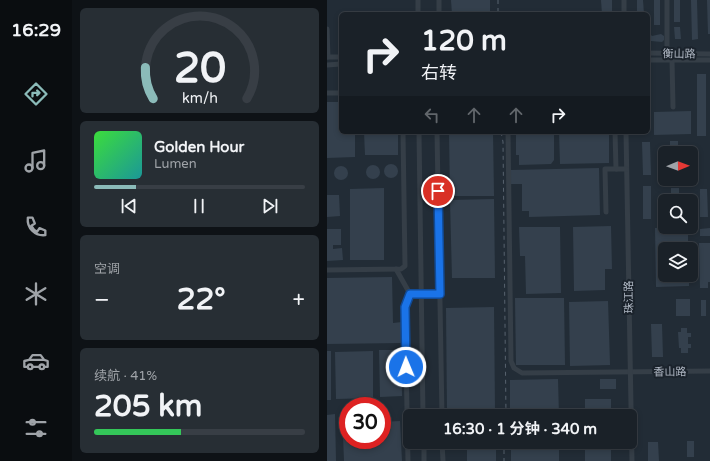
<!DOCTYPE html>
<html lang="zh">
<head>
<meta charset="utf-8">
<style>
	:root { --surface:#1a2128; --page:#272e34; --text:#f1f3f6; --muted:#9fa3a8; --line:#383e45; --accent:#8bbbb9 }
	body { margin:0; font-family:"Varela Round","Noto Sans SC",sans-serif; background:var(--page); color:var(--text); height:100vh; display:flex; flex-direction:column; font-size:15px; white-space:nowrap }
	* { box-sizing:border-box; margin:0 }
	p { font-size:13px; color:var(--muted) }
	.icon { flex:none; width:22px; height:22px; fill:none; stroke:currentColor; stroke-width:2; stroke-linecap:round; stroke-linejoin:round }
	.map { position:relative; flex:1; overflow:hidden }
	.details { display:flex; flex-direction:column; gap:8px; padding:8px; background:#0e1216; width:255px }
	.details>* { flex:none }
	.hud { position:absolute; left:12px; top:12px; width:311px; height:122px; border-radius:6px; box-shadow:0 2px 6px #0003,0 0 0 1px var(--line); background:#1a2128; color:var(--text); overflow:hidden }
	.needle { width:26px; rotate:89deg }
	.buttons { position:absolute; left:331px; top:146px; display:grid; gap:8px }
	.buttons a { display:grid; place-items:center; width:40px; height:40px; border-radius:6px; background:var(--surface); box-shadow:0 2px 6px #0003,0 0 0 1px var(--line); font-size:20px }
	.speed { position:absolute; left:12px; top:397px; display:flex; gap:8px; font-size:20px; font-weight:700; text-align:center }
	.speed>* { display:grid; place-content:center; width:52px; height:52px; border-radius:50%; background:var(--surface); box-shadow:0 2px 6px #0003,0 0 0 1px var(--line); line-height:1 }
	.speed .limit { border:6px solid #d22; background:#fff; color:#111 }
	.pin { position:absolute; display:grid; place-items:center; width:34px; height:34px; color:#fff; margin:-17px; border:2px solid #fff; border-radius:50%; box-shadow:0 1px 4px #0007 }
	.me { position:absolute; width:44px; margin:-22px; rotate:359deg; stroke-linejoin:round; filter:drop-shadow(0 0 3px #0008) }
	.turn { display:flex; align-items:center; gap:14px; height:84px; padding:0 16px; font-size:18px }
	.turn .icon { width:52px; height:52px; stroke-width:2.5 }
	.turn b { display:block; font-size:28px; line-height:34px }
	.lanes { display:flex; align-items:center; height:38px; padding:0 16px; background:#0003; justify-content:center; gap:20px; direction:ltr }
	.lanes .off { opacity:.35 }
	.big { font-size:30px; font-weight:700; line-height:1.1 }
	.details .tile { flex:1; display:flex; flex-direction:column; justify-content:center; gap:6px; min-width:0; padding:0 14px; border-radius:6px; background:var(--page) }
	.details .dial { align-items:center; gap:0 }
	.dial svg { height:104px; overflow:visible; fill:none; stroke:var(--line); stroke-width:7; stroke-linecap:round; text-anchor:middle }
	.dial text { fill:var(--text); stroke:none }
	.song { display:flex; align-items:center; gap:12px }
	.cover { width:48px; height:48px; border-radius:6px; background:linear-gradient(135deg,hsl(120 70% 55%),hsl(180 70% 35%)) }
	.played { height:4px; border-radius:2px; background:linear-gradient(90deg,var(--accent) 20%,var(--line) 20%) }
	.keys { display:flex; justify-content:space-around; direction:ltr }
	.heat { display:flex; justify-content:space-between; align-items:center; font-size:22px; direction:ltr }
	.charge { height:6px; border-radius:3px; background:linear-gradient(90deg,#34c759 41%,var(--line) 0) }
	.trip { position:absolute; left:76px; top:409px; width:234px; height:40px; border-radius:6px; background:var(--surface); box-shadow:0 2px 6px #0003,0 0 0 1px var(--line); font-weight:700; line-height:40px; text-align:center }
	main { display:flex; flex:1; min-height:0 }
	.menu { display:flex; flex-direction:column; width:72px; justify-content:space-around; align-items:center; background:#0a0d10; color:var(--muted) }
	.menu .icon { width:28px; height:28px }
	.menu .on { color:var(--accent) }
	.menu b { font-size:18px; color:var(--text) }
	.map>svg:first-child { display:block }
	.building { fill:#34404d }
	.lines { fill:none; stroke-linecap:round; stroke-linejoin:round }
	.minor { stroke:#353e47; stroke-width:5 }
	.rail { stroke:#57626e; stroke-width:1; stroke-dasharray:4 4; stroke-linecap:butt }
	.route-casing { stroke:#114b97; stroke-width:10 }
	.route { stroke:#1a73e8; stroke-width:7 }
	.labels { text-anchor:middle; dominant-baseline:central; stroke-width:4; stroke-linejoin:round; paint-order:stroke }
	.street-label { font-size:11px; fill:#b0b8c4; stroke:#1b232c }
</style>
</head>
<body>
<main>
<nav class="menu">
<b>16:29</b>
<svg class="icon on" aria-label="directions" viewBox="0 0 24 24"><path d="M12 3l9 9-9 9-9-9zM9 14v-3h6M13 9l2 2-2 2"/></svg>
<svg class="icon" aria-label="music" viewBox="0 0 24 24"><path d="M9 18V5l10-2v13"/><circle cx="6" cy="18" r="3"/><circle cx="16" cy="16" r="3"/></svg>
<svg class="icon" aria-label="phone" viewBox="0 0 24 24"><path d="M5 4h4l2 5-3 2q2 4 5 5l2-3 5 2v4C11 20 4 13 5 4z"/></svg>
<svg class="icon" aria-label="climate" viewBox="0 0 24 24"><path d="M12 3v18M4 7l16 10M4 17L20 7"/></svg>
<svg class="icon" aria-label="car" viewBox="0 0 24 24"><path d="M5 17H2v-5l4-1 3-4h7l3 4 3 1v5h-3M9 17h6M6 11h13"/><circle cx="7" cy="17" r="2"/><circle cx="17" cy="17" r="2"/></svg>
<svg class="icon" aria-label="filters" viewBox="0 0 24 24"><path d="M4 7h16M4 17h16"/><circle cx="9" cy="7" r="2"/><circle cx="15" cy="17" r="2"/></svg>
</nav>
<section class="details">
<div class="tile dial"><svg viewBox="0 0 100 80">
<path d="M14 69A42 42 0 1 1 86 69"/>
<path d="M14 69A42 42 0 0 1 8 45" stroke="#8bbbb9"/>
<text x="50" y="56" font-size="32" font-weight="700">20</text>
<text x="50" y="72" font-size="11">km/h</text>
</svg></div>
<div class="tile">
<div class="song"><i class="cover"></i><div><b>Golden Hour</b><p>Lumen</p></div></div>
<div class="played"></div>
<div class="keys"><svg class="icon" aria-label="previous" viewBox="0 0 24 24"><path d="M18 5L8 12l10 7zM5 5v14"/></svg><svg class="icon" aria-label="pause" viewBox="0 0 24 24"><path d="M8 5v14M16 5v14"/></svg><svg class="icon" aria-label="next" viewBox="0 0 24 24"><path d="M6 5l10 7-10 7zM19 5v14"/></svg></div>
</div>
<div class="tile"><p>空调</p>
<div class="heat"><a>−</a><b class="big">22°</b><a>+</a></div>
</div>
<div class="tile"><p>续航 · 41%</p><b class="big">205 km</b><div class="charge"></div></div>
</section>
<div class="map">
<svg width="383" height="461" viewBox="0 0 383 461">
	<rect width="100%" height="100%" fill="#222c36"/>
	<!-- building -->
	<g class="building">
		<path d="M124,0H163V14H125Z"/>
		<path d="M274,0H285V14H275Z"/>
		<path d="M310,0H316L317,14H310Z"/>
		<rect x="327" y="0" width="6" height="25"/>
		<rect x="347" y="0" width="6" height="22"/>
		<path d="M364,0H370L371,39L365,40Z"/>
		<path d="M380,0H383V34H381Z"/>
		<path d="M347,27H353L354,39H348Z"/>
		<path d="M321,32L325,36L334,34L337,36V40L335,42L324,41L321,39Z"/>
		<rect x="370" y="74" width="9" height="62"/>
		<path d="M0,102H14V132H28V157L0,158Z"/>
		<path d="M364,111V134L327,135V112Z"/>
		<path d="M37,132H71V155H38Z"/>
		<path d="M122,132H166L167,196H123Z"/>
		<path d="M189,132H227V160L224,164L192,165V155H189Z"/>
		<path d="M232,132H282V163L233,164Z"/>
		<rect x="343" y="141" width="8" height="12"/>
		<path d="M315,142H323L324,175H316Z"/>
		<circle cx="64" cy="171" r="7"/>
		<circle cx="46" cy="172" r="7"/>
		<circle cx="14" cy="173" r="7"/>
		<path d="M272,168L273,215L202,217V211H195V184H184V170Z"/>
		<rect x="316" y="186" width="8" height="33"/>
		<path d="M57,188V260H23V189Z"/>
		<rect x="344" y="188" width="8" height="13"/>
		<path d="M373,189H380L381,217H373Z"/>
		<path d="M0,195H12L13,216L0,217Z"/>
		<path d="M167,199L168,278H125L123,200Z"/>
		<path d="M284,226L285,269H278V290L247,291L246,227Z"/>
		<path d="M192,227H233L234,293L199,294L198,256H193Z"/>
		<path d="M361,227V249H338V275H362V286L329,287L328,228Z"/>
		<path d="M383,228V236H373V229Z"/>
		<path d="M0,229H14V245H6V249L15,248L16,260L0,261Z"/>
		<path d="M372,243H383V282H381V288H373Z"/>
		<path d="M65,277L66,323L75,322V343L0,344V278Z"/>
		<path d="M188,298H237L238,365H189Z"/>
		<rect x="349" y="299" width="14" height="17"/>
		<rect x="374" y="300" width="5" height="16"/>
		<path d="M281,301L283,365L243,366L242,302Z"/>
		<path d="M167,307L168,411H120L119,308Z"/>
		<path d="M324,324H335L336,357H325Z"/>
		<path d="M354,328H360V333H364V337H361V344H364V348H361V353H354V348H352L351,332H354Z"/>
		<path d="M52,350H74L75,396L53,397Z"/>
		<rect x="0" y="351" width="4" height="49"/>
		<path d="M46,351V398L9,399L8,352Z"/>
		<path d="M231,379L232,416H183V380Z"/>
		<rect x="273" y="379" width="16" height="10"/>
		<rect x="258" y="399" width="26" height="17"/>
		<path d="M21,408V440H55V422L73,421L75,461H17L15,409Z"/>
		<path d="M8,414L9,461H0V415Z"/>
		<rect x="360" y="441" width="7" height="16"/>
		<rect x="140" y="442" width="29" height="19"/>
		<rect x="184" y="442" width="48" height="19"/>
		<rect x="258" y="442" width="26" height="19"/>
		<path d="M321,442H331L332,461H321Z"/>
	</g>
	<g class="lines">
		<!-- minor -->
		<g class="minor">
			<path d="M91,0V14"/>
			<path d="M112,0V14"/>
			<path d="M297,0V14"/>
			<path d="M340,0V53"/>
			<path d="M0,29L1,57"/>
			<path d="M321,53L383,54"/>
			<path d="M0,57H14"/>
			<path d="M321,60H383"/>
			<path d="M345,60L346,107"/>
			<path d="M0,65L14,64"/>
			<path d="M0,93H14"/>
			<path d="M92,132L96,416"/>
			<path d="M110,132L115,416"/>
			<path d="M181,132L184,361L187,368L195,373L383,371"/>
			<path d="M288,132L289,169"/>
			<path d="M299,132L305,461"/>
			<path d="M279,212L278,169H299"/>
			<path d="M69,269L83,294H113"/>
			<path d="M0,270L74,269L78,266L76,132"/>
			<path d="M97,442V461"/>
			<path d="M115,442L116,461"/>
			<path d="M80,443L115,442"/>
			<path d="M81,461L78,307L83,294"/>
		</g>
		<!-- rail -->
		<g class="rail">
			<path d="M171,0V14"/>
			<path d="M174,132L176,142L179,416"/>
			<path d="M177,442V461"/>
		</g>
	</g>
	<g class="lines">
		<defs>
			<path id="route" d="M79,367L78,307L83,294H113L111,191"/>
		</defs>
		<!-- route casing -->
		<use href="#route" class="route-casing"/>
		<!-- route -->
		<use href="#route" class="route"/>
	</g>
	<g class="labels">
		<!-- street labels -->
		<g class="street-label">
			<text transform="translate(352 54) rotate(1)">衡山路</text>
			<text transform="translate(302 297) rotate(-91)">珠江路</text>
			<text transform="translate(343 372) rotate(-1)">香山路</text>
		</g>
	</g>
</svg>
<div class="buttons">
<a><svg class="needle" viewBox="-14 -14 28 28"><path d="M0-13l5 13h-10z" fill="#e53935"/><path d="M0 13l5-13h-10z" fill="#9fa3a8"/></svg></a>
<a><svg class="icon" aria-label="search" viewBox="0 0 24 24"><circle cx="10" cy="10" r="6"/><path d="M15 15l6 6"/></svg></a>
<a><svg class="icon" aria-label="layers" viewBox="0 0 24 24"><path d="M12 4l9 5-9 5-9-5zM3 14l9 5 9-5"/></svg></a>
</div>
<div class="speed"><div class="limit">30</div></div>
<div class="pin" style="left:111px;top:191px;background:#d93025"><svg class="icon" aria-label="arrive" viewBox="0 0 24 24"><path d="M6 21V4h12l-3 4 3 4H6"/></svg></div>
<svg class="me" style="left:79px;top:367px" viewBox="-20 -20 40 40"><circle r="17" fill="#1a73e8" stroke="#fff" stroke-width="3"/><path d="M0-11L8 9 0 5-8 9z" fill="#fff"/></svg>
<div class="trip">16:30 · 1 分钟 · 340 m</div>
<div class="hud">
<div class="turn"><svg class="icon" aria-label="right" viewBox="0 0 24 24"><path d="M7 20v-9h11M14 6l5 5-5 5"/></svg><div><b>120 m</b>右转</div></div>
<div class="lanes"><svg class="icon off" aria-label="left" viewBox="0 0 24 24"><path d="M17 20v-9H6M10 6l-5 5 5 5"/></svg><svg class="icon off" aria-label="ahead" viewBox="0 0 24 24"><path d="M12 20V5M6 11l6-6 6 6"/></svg><svg class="icon off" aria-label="ahead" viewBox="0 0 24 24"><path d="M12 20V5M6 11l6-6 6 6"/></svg><svg class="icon" aria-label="right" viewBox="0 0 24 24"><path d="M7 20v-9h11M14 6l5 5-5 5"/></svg></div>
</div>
</div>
</main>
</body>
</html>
